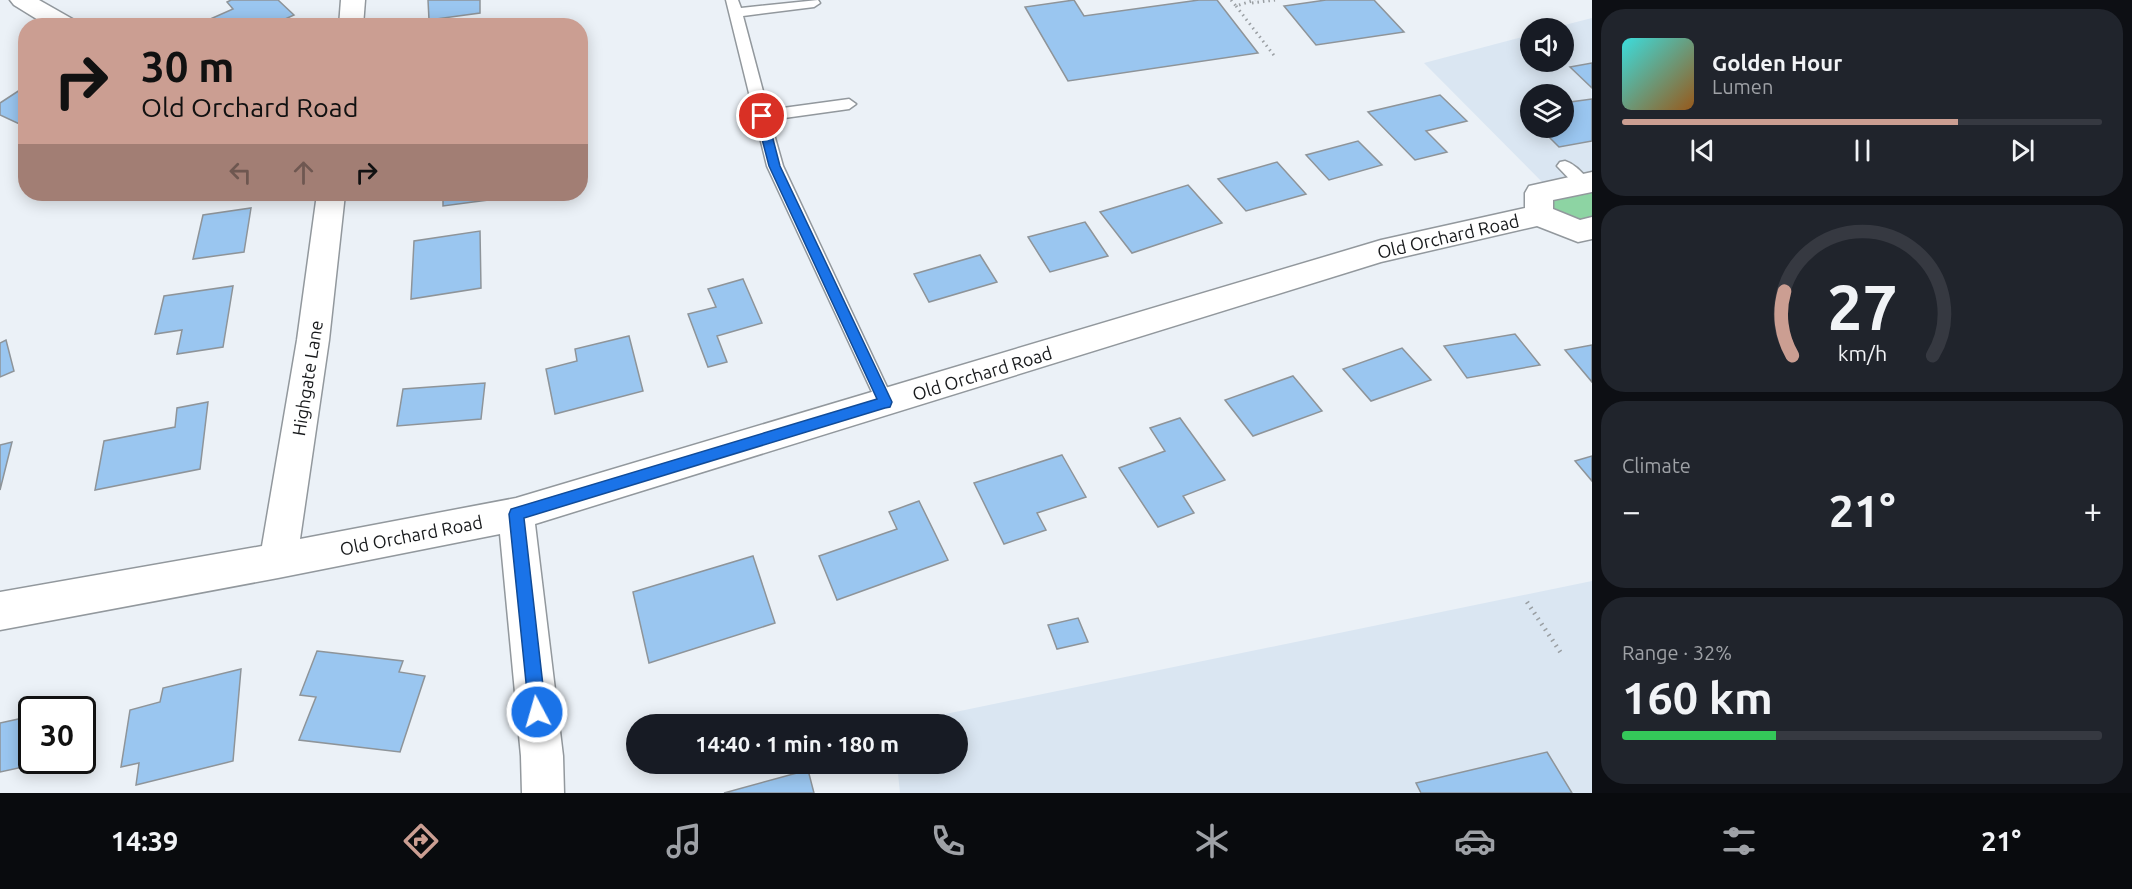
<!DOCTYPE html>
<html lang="en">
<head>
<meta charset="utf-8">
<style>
	:root { --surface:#171b24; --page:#20242c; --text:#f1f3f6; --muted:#9ea1a6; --line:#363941; --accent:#cb9e92 }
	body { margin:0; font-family:Ubuntu,sans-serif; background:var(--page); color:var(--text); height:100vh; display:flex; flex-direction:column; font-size:22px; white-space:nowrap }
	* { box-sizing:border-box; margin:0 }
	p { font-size:20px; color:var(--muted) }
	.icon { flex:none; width:33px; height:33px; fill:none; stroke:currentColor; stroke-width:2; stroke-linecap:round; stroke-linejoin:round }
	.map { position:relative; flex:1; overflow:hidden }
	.details { display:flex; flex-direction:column; gap:9px; padding:9px; background:#0d0f14; width:540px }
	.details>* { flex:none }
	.guide { position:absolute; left:18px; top:18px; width:570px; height:183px; border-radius:24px; box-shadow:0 3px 15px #0003; background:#cb9e92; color:#111; overflow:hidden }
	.tools { position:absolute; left:1520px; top:18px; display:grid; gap:12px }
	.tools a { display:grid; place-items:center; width:54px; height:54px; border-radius:50%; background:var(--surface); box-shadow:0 3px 15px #0003; font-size:30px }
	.speed { position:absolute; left:18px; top:696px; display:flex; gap:12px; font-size:30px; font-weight:700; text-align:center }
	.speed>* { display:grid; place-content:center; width:78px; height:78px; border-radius:50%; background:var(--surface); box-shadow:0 3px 15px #0003; line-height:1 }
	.speed .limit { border:3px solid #111; border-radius:9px; background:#fff; color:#111 }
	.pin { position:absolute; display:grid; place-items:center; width:51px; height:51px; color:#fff; margin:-26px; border:3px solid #fff; border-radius:50%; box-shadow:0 2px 6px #0007 }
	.me { position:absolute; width:66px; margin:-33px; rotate:354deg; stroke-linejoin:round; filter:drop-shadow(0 0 4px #0008) }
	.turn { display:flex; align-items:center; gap:21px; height:126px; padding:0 24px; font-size:27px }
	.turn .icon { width:78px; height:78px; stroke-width:2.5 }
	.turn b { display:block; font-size:42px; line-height:51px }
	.lanes { display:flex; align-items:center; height:57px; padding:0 24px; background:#0003; justify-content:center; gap:30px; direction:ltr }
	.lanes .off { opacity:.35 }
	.big { font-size:45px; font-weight:700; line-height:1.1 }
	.details .tile { flex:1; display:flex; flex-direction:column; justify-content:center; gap:9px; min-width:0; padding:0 21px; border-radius:24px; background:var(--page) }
	.details .dial { align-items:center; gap:0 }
	.dial svg { height:156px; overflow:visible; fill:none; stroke:var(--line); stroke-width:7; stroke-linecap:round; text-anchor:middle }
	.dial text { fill:var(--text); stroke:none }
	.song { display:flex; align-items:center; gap:18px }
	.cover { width:72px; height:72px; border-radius:9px; background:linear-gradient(135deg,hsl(180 70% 55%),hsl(30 70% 35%)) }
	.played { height:6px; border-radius:3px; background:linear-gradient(90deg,var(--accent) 70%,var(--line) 70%) }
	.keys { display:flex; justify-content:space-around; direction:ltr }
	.heat { display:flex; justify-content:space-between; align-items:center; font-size:33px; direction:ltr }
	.charge { height:9px; border-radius:4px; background:linear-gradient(90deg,#34c759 32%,var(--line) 0) }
	.trip { position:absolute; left:626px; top:714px; width:342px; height:60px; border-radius:30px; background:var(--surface); box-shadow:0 3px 15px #0003; font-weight:700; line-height:60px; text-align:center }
	.tabs { display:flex; height:96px; justify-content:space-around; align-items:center; background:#090b0e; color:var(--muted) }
	.tabs .icon { width:42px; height:42px }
	.tabs .current { color:var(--accent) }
	.tabs b { font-size:27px; color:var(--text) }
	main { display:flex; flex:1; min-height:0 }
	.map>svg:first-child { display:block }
	.built { fill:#dae6f2; fill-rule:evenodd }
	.green { fill:#8dd4a3 }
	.building { fill:#9ac6f0; stroke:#8e9499; stroke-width:1.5 }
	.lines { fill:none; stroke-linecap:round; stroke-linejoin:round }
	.service-casing { stroke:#92989d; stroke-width:3 }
	.minor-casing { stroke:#92989d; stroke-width:3 }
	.path-far1 { stroke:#9a9fa3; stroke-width:3; stroke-dasharray:1.5 4; stroke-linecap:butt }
	.path { stroke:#9a9fa3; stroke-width:4.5; stroke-dasharray:1.5 5; stroke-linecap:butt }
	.service { fill:#fff; fill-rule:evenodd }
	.minor { fill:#fff; fill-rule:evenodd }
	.route { fill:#1a73e8; stroke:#114b97; stroke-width:1.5 }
	.labels { text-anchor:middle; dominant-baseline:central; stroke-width:4.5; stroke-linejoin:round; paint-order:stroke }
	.street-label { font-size:18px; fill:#17191b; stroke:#fff }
</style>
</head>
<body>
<main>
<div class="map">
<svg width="1592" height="793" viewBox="0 0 1592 793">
	<rect width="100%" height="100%" fill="#ebf1f7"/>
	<!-- built -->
	<g class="built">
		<path d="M1592,18V183L1550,190L1424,63L1530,35V62H1563V28H1553ZM1530,94H1563V128H1530Z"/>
		<path d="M1592,581V793H900L897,764H957V724H897Z"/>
	</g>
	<!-- green -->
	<path class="green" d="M1592,182V228L1539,215V193Z"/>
	<!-- building -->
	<g class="building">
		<path d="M231,0H278L294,15L270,26H245L241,22L234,26L199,24L233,9L227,2Z"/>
		<path d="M428,0H480V13L429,20Z"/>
		<path d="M1074,0L1084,16L1199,0H1217L1258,53L1068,81L1025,7Z"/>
		<path d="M1326,0H1374L1404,32L1316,45L1284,6Z"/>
		<path d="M1592,63V88L1570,67Z"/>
		<path d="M26,86V127L0,115V103Z"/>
		<path d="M1440,95L1467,121L1426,131L1447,152L1415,160L1368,112Z"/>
		<path d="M1592,99V141L1559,147L1540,128H1563V103Z"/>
		<path d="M1358,141L1382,165L1329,180L1306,155Z"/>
		<path d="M1277,162L1306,194L1246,211L1218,179Z"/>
		<path d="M1188,185L1222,223L1132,253L1100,212Z"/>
		<path d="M443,194H488V200L443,206Z"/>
		<path d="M251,208L244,252L193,259L203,215Z"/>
		<path d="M1085,222L1108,256L1050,272L1028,237Z"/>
		<path d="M480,231L481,288L411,299L414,241Z"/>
		<path d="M980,255L997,282L929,302L914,274Z"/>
		<path d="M743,279L762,323L717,336L727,362L708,367L688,314L716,307L708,289Z"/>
		<path d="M233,286L223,347L177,354L182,330L155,334L164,296Z"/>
		<path d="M1515,334L1540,365L1467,378L1444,346Z"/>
		<path d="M629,336L643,391L555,414L546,369L577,361L575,349Z"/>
		<path d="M6,340L14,371L0,377V343Z"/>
		<path d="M1592,345V382L1565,350Z"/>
		<path d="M1402,348L1431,380L1371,401L1343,369Z"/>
		<path d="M1293,376L1322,411L1253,436L1225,400Z"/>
		<path d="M485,383L481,419L397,426L403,389Z"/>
		<path d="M208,402L200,469L95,490L104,441L175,427L177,408Z"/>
		<path d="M1180,418L1225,480L1183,496L1194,513L1158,527L1119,468L1165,451L1150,428Z"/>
		<path d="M12,442L0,490V445Z"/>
		<path d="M1062,455L1086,497L1037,513L1046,530L1004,544L974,483Z"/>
		<path d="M1592,456V481L1575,461Z"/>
		<path d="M919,501L948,560L837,600L819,556L897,529L889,512Z"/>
		<path d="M753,556L775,623L649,663L633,592Z"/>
		<path d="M1078,618L1088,642L1057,649L1048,625Z"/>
		<path d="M317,651L403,661L399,672L425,676L400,752L299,740L316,697L300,695Z"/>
		<path d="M241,669L233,761L136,785L139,763L121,767L130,710L160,702L163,688Z"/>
		<path d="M32,716V760H55L0,772V723Z"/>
		<path d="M1547,752L1572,793H1421L1416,783Z"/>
		<path d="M808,770L814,793H724Z"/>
	</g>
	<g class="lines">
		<defs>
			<g id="service">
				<path d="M726,0H738L741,8L818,0L820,3L814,7L743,16L768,110L849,99L856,104L849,109L770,120L783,166L894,402L891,407L885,410L879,407L767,166Z"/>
				<path d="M1565,161C1575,164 1585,175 1591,184L1588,188H1578L1557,166L1560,162Z"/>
			</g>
			<g id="minor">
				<path d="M10,0H39L76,21L79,26H48L14,5Z"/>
				<path d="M341,0H365L363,26H339Z"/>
				<path d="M1592,172V192L1553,200V209L1580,220L1592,217V239L1578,242L1537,226L1381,262L535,524L563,756L564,793H522L521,756L500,534L278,578L0,630V592L262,546L297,340L317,194H345L329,340L300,539L516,498L1381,240L1525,208V193L1529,186Z"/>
			</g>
		</defs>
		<!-- service casing -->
		<use href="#service" class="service-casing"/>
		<!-- minor casing -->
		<use href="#minor" class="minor-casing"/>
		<!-- path-far1 -->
		<g class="path-far1">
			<path d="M1231,0L1236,6L1255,0"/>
			<path d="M1252,3L1275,0"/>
			<path d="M1236,6L1276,58"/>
		</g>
		<!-- path -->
		<path class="path" d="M1527,602L1561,653"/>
		<!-- service -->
		<use href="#service" class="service"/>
		<!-- minor -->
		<use href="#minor" class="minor"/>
	</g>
	<!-- route -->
	<path class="route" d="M762,112L767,116L780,166L892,402L890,407L885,408L524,518L546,712L543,718L537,720L532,718L529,712L509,514L511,509L877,399L769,166L756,116Z"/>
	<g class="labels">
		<!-- street labels -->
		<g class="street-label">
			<text transform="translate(1448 236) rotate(-13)">Old Orchard Road</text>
			<text transform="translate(982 373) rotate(-17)">Old Orchard Road</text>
			<text transform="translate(307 378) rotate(-81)">Highgate Lane</text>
			<text transform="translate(411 535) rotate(-11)">Old Orchard Road</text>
		</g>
	</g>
</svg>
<div class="tools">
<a><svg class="icon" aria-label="sound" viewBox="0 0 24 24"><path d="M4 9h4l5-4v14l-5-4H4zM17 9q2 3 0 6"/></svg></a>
<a><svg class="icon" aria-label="layers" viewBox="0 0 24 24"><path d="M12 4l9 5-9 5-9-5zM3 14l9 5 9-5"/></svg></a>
</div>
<div class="speed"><div class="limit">30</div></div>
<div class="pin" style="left:762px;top:116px;background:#d93025"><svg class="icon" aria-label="arrive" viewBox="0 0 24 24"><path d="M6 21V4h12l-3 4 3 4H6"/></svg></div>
<svg class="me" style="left:537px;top:712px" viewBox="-20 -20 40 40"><circle r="17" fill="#1a73e8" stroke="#fff" stroke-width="3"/><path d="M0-11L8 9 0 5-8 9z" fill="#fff"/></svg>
<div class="trip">14:40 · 1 min · 180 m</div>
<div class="guide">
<div class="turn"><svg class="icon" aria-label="right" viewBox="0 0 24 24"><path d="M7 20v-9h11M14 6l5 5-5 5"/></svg><div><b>30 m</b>Old Orchard Road</div></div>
<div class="lanes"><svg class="icon off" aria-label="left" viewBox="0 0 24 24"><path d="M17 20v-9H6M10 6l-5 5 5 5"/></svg><svg class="icon off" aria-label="ahead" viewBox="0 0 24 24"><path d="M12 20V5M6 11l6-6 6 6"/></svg><svg class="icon" aria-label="right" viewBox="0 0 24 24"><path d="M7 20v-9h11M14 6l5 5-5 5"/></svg></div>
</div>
</div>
<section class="details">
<div class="tile">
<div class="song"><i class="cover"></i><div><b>Golden Hour</b><p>Lumen</p></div></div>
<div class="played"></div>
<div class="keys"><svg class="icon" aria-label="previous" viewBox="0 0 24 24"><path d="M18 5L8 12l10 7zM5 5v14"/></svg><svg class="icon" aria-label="pause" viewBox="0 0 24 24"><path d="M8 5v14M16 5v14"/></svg><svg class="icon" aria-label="next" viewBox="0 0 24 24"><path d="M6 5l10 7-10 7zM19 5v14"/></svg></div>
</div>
<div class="tile dial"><svg viewBox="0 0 100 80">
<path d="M14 69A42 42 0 1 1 86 69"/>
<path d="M14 69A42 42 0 0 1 10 36" stroke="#cb9e92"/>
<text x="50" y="56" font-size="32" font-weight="700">27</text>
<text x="50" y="72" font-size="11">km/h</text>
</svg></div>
<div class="tile"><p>Climate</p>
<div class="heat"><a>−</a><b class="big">21°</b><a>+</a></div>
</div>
<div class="tile"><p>Range · 32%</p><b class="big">160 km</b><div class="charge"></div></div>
</section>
</main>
<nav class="tabs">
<b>14:39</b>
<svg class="icon current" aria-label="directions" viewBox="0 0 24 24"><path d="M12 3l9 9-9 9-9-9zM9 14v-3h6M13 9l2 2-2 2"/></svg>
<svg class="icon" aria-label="music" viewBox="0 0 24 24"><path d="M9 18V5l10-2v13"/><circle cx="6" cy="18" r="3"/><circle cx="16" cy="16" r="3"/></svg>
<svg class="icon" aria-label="phone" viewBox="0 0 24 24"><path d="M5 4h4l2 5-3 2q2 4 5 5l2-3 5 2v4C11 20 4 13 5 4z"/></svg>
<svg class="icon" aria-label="climate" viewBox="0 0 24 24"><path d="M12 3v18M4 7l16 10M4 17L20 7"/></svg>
<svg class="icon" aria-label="car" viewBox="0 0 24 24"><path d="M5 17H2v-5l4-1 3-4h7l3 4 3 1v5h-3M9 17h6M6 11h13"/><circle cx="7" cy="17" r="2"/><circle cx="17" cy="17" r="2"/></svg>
<svg class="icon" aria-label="filters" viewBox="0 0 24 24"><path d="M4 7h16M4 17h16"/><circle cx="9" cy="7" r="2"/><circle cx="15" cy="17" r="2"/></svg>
<b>21°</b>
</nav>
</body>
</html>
